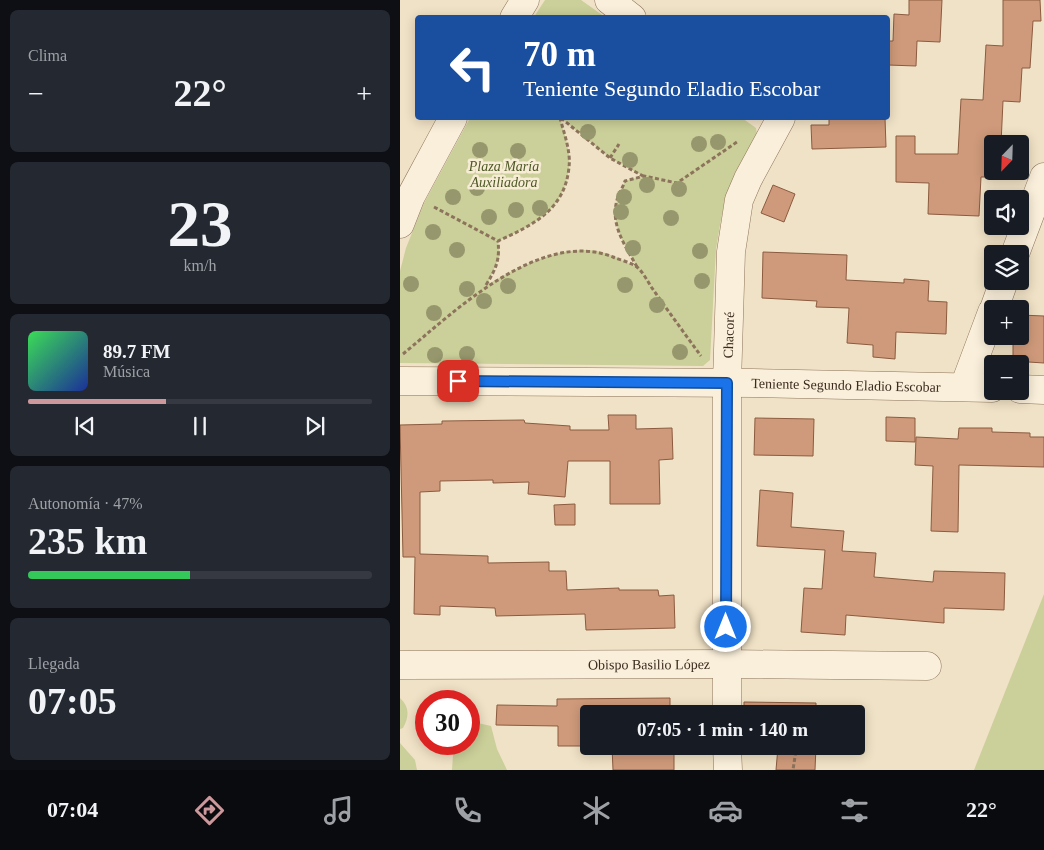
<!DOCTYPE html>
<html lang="es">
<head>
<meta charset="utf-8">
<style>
	:root { --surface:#171b24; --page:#242831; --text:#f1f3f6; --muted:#9ea1a6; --line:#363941; --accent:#cc989c }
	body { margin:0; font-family:Georgia,serif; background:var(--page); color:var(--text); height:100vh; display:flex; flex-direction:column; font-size:19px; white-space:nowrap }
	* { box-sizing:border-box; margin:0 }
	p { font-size:16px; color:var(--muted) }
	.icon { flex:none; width:28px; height:28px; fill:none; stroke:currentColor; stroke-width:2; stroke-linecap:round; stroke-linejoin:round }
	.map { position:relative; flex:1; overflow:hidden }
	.panel { display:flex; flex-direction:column; gap:10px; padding:10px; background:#0d0f14; width:400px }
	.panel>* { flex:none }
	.hud { position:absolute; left:15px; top:15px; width:475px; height:105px; border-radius:5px; box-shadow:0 2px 12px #0003; background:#1a4fa0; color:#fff; overflow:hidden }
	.needle { width:32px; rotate:203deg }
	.fabs { position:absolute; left:584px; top:135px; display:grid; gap:10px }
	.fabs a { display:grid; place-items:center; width:45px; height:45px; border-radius:5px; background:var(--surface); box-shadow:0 2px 12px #0003; font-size:25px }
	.speed { position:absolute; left:15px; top:690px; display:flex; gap:10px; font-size:25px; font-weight:700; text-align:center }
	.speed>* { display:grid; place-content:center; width:65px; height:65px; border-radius:50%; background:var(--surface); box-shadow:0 2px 12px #0003; line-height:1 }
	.speed .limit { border:8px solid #d22; background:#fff; color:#111 }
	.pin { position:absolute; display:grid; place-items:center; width:42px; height:42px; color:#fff; margin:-21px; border-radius:10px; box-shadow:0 2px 8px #0006 }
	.me { position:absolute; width:55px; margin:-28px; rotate:0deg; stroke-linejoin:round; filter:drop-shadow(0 0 4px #0008) }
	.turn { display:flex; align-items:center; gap:18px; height:105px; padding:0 25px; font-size:22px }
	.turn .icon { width:65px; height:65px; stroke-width:2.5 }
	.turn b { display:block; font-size:35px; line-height:42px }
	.big { font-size:38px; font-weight:800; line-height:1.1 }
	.panel .card { flex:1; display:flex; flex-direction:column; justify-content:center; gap:8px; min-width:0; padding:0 18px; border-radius:8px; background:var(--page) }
	.panel .dial { align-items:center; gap:0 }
	.dial b { font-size:65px; line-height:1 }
	.song { display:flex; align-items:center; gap:15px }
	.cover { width:60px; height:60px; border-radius:8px; background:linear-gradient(135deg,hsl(130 70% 55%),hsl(230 70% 35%)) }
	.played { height:5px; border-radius:2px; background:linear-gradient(90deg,var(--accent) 40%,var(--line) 40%) }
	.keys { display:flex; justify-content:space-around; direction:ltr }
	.heat { display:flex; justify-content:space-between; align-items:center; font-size:28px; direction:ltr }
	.charge { height:8px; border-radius:4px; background:linear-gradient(90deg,#34c759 47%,var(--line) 0) }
	.trip { position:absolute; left:180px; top:705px; width:285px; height:50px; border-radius:5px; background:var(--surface); box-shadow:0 2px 12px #0003; font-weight:800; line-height:50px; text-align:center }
	.dock { display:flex; height:80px; justify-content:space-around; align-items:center; background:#090b0e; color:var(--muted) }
	.dock .icon { width:35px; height:35px }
	.dock .active { color:var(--accent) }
	.dock b { font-size:22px; color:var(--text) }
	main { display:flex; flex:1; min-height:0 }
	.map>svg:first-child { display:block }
	.green { fill:#cbcf99 }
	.building { fill:#cf9a7b; stroke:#8c5b3f }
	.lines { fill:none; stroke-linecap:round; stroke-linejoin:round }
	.minor-casing { stroke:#8c735b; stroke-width:29 }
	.path { stroke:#8c735b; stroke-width:3; stroke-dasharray:4 2.5; stroke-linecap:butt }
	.minor { stroke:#faefda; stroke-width:28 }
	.tree { fill:#97976d }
	.route-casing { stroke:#114b97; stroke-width:12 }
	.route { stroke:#1a73e8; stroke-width:9 }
	.labels { text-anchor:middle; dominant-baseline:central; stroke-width:5; stroke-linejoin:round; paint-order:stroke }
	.park-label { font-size:14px; font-style:italic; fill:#4e5925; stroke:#f7ecd6 }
	.street-label { font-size:14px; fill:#3c2c1f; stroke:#f7ecd6 }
</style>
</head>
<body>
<main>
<section class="panel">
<div class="card"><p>Clima</p>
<div class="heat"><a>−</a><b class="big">22°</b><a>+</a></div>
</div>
<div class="card dial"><b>23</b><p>km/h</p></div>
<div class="card">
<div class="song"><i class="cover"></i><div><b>89.7 FM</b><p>Música</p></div></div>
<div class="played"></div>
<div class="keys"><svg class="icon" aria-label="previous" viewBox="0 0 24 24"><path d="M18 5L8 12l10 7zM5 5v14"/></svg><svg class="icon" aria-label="pause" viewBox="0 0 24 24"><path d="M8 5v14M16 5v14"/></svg><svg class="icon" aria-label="next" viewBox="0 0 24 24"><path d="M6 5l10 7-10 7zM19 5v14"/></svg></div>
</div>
<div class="card"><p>Autonomía · 47%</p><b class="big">235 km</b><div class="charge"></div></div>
<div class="card"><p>Llegada</p><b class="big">07:05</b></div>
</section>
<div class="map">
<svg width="644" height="770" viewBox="0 0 644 770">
	<rect width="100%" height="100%" fill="#f0e2c6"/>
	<!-- green -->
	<g class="green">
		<path d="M145,0H181L205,17H134Z"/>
		<path d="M70,118H160C164,133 171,152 169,167C165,210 133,225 98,241L100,255L87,285C118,267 164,243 201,252C213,254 225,263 237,267C225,245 210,225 217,200C219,193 223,187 225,181L243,176L210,158L161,118H342L356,128L357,135L325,199L320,225L316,249L310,360L303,366L0,363V271L6,248L24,203Z"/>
		<path d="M644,594V770H574Z"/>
		<path d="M0,698C10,707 9,717 3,728L0,729Z"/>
		<path d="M69,721L91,726L97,749L107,770H52L53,755L63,744H69Z"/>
		<path d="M0,743L15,760L17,770H0Z"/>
	</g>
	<!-- building -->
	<g class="building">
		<path d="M509,0H542L540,42L517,41L516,66L488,65V41H493L494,14L509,15Z"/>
		<path d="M603,0H640L641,21H633L630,68H622L620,102L603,101L601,144H592L591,177H581L579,216L528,214L529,183L496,182V136H515V154H558L561,99L583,100L586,45L603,46Z"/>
		<path d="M429,118H485L486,147L412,149L411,125H429Z"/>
		<path d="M373,185L395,194L384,222L361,213Z"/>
		<path d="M363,252L447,255L446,280L504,283V279L529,281L528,301L547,302L546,334L496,332L495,359L473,357V345L447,343L449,308L416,307L417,301L362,298Z"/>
		<path d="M620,315L644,316V363L613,361V342H619Z"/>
		<path d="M208,415H236V429L272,428L273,459L259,460L260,504H210V461H168L165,497L128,494L129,482L93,483V480L40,481V491L20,492V554L88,556V563L149,562V571H166L167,590L219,588V590H258L259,596L274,595L275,628L186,630L185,614L96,616L95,608L40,606V615L14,614L15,557H3L0,425L42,424V421L124,420L125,423L170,426V430H209Z"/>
		<path d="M486,417L515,418V442L486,441Z"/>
		<path d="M355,418L414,419L413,456L354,455Z"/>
		<path d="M559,428H592V432L630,433V437H644V467L559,465L558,532L531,531L533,466L515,465L516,437L558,439Z"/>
		<path d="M360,490L393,493L391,527L444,531L442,551L476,553L474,577L533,582L534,571L605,573L604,610L544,608V623L446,615L445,635L401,632L404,588L422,589L425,550L357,546Z"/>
		<path d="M175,504V525H155L154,505Z"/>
		<path d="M270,698V714H189V746H158V726L96,725L97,705L157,706V699Z"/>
		<path d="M344,702L416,703V714H344Z"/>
		<path d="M212,746H271V749H274V770H213Z"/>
		<path d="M416,746L415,770H376L378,747H344Z"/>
	</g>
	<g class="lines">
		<defs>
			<g id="minor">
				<path d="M209,0L232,18"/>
				<path d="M114,18L125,0"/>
				<path d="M0,224L11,196L53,118"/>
				<path d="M615,254L644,177"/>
				<path d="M594,309L604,281"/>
				<path id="s1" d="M0,381L353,383L592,388"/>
				<path d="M564,387L592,312"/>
				<path d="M620,389L644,390"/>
				<path id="s2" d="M0,665L326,664L527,666"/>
				<path id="s3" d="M327,714V383L331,252L339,200L348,179L381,118"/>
				<path d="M327,746L328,770"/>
			</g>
		</defs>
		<!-- minor casing -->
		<use href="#minor" class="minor-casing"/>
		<!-- path -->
		<g class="path">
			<path d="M161,118L210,158L243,176"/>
			<path d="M210,158L219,144"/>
			<path d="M34,207L98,241C133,225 165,210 169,167C171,152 164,133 160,118"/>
			<path d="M237,267C225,245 210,225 217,200C219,193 223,187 225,181L244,176L277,183L337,142"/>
			<path d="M86,285C96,269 100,260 98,241"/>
			<path d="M3,354C54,312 140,228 213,257C220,260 230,262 237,267C243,272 248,282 252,288C268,311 285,334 301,356"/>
			<path d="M352,750H396L393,770"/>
		</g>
		<!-- minor -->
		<use href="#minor" class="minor"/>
	</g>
	<!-- trees -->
	<g class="tree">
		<circle cx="188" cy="132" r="8"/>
		<circle cx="318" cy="142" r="8"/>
		<circle cx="299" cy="144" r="8"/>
		<circle cx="80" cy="150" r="8"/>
		<circle cx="118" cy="151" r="8"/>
		<circle cx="230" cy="160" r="8"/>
		<circle cx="247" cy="185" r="8"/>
		<circle cx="77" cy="188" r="8"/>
		<circle cx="279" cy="189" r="8"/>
		<circle cx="53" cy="197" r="8"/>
		<circle cx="224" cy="197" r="8"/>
		<circle cx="140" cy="208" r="8"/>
		<circle cx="116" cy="210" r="8"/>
		<circle cx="221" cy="212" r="8"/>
		<circle cx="89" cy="217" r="8"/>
		<circle cx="271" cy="218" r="8"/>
		<circle cx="33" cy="232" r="8"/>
		<circle cx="233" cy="248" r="8"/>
		<circle cx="57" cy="250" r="8"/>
		<circle cx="300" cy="251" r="8"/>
		<circle cx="302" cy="281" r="8"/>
		<circle cx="11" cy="284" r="8"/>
		<circle cx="225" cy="285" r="8"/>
		<circle cx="108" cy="286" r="8"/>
		<circle cx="67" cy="289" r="8"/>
		<circle cx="84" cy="301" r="8"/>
		<circle cx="257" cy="305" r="8"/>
		<circle cx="34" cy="313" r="8"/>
		<circle cx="280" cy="352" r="8"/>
		<circle cx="67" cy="354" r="8"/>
		<circle cx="35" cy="355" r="8"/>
	</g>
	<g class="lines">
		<defs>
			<path id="route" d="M58,381L327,383L326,627"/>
		</defs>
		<!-- route casing -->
		<use href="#route" class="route-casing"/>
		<!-- route -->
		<use href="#route" class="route"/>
	</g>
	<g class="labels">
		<!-- park labels -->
		<g class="park-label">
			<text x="104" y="166">Plaza María<tspan x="104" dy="16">Auxiliadora</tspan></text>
		</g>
		<!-- street labels -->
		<g class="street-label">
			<text stroke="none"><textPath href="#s3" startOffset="379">Chacoré</textPath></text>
			<text stroke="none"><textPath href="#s1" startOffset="446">Teniente Segundo Eladio Escobar</textPath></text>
			<text stroke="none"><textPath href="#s2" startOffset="249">Obispo Basilio López</textPath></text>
		</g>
	</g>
</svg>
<div class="fabs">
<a><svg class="needle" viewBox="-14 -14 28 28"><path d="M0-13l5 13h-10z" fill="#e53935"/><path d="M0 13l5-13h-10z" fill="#9ea1a6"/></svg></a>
<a><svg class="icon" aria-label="sound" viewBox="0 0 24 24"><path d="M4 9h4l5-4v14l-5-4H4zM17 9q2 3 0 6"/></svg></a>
<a><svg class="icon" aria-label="layers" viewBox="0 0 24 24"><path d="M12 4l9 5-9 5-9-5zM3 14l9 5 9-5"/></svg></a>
<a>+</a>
<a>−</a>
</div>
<div class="speed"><div class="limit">30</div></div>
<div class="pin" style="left:58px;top:381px;background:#d93025"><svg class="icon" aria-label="arrive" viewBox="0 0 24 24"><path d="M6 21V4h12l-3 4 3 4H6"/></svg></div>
<svg class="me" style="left:326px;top:627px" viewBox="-20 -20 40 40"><circle r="17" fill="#1a73e8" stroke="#fff" stroke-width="3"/><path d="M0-11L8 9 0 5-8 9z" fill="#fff"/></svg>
<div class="trip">07:05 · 1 min · 140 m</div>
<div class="hud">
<div class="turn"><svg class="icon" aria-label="left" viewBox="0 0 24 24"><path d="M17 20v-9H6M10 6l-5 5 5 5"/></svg><div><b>70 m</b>Teniente Segundo Eladio Escobar</div></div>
</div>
</div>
</main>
<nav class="dock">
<b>07:04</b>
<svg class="icon active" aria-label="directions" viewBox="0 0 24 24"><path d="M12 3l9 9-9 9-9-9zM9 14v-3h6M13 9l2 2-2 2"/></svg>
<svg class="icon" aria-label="music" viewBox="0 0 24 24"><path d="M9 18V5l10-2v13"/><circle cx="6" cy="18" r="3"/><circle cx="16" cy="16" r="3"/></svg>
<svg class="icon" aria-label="phone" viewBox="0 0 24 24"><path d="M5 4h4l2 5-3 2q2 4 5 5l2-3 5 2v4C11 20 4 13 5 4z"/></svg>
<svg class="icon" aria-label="climate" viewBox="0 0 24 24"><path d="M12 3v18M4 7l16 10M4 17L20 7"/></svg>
<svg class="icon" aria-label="car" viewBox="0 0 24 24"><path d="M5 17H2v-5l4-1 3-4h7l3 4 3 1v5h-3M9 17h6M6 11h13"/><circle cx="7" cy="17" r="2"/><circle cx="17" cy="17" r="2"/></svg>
<svg class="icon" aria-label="filters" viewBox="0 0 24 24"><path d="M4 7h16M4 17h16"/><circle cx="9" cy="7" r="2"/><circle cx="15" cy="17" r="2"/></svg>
<b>22°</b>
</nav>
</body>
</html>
